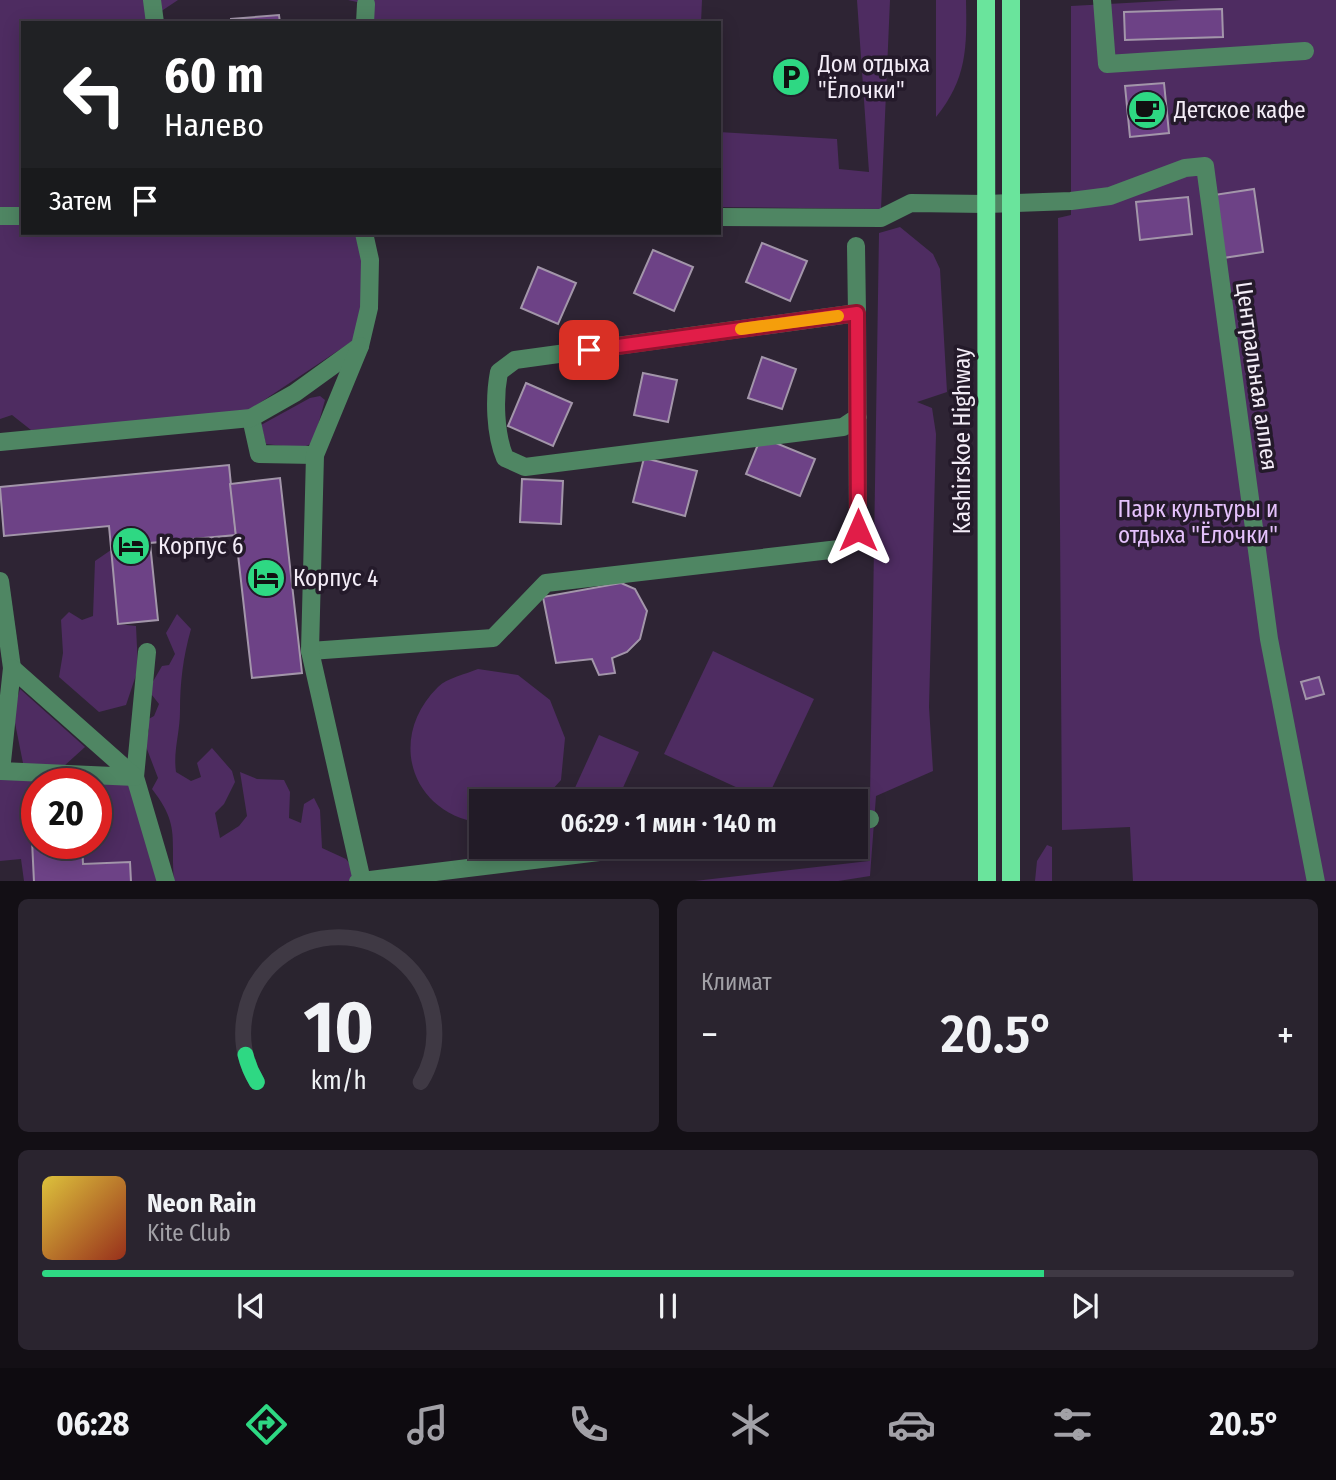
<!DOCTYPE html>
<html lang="ru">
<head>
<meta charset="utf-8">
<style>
	:root { --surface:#221b27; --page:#2a242f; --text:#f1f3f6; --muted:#a2a1a7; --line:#3f3944; --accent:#2ed883 }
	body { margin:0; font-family:"Fira Sans Condensed",sans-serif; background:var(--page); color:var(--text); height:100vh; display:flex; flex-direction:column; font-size:26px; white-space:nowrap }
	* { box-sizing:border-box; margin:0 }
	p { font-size:23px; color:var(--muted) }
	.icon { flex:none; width:38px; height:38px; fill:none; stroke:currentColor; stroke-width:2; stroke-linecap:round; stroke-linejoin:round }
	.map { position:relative; height:881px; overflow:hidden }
	.side { display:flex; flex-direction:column; gap:18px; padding:18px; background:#130f15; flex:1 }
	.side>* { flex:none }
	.banner { position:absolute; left:21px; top:21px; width:700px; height:214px; border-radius:0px; box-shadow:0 4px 18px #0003,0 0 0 2px var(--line); background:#202124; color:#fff; overflow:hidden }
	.speed { position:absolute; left:21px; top:768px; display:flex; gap:14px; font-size:35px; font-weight:700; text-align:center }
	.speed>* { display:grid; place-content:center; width:91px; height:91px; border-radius:50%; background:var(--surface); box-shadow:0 4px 18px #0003,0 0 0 2px var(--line); line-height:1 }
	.speed .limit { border:10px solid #d22; background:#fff; color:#111 }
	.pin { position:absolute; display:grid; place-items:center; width:60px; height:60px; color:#fff; margin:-30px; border-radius:14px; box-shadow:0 4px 10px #0006 }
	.me { position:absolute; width:77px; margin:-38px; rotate:0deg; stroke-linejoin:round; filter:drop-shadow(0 0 5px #0008) }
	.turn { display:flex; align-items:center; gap:24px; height:147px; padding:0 28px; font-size:32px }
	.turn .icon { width:91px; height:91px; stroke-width:2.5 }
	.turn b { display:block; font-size:49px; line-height:60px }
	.then { display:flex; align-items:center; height:66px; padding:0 28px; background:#0003; gap:14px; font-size:26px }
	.big { font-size:52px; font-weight:600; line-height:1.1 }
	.side .widget { flex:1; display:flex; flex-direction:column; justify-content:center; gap:10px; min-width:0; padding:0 24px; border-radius:10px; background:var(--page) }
	.side .dial { align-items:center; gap:0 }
	.dial svg { height:182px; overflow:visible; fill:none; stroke:var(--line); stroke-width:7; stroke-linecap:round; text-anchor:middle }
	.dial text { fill:var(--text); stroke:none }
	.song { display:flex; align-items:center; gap:21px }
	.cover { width:84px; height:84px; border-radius:10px; background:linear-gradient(135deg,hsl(50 70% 55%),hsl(10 70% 35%)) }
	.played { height:7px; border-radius:4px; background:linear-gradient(90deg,var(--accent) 80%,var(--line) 80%) }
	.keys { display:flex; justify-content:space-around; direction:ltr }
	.heat { display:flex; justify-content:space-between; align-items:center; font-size:38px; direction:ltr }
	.side .tiles { flex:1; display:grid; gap:18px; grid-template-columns:1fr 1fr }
	.widget:last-child { grid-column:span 2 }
	.trip { position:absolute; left:469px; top:789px; width:399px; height:70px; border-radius:0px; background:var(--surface); box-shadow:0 4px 18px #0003,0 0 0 2px var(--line); font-weight:600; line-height:70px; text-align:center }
	.tabs { display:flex; height:112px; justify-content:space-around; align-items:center; background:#0e0b10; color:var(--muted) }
	.tabs .icon { width:49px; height:49px }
	.tabs .current { color:var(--accent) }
	.tabs b { font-size:32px; color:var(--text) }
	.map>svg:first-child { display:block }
	.green { fill:#4e2c61; fill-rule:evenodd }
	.building { fill:#6d4286; stroke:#a396aa; stroke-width:2 }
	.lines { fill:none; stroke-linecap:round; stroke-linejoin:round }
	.minor { stroke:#4f8663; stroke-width:18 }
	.major { stroke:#6ae49c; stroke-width:18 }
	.route-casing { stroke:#92132f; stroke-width:18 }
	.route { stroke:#e11d48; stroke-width:12 }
	.slow { stroke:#f59e0b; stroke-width:12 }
	.labels { text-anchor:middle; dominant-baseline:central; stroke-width:7; stroke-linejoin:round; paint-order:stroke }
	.poi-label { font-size:23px; fill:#f3ecf7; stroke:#241a2a; text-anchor:start }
	.street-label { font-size:23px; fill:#f3ecf7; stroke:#241a2a }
	.park-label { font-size:23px; fill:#e5c1fc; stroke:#241a2a }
</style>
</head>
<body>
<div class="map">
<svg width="1336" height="882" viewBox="0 0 1336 882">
	<rect width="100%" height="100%" fill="#2e2434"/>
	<!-- green -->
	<g class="green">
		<path d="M0,0H178L154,16L155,23H23V233H357C366,270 364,303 354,340L246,412L31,430L12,415L0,419Z"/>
		<path d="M348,0H702L701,23H366V4Z"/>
		<path d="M857,0H890L881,209L719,207V132L837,139L839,169L869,172Z"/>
		<path d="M936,0H966C967,47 967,79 936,117Z"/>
		<path d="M1181,0H1336V881H1133L1130,827L1062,830L1058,218L1071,215V6Z"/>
		<path d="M900,227L933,254L940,269L947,392L917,402L932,408L936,434L929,707L933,771L876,796L870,876L832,882H686L869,861L879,233Z"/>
		<path d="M320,396L325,400L313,443L301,448L266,444L261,425L310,398Z"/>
		<path d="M111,550L118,624L136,626L138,669L126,705L99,712L59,677L63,653L61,620L69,612L82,620L93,616L95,561Z"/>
		<path d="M177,614L191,629C183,657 180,683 180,711C180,733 173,751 176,772L191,781L201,777L197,763L212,748L232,771L235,782L224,804L215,813L220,838L239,826L247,816L240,772L257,779L284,780L290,792L289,818L301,823L304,804L314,798L320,810L322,848L346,859L363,881H174C170,839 181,826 152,789L158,778L145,744L149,730L145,721L154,716L159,704L148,690L162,666L169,665L175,654L166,633Z"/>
		<path d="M713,651L814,699L766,801L664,754Z"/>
		<path d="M478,669L518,675L550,700L565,738L561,780L542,801L481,802V823C410,813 387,737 438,687C447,678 466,674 478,669Z"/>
		<path d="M20,689L85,747L64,766L24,768L13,713Z"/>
		<path d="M599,735L639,752L617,801H569Z"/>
		<path d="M0,771L135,777L166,881H24L21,859L0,861ZM37,784H96V844H37Z"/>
		<path d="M1047,845L1052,847V881H1035L1037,861Z"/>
	</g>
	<!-- building -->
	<g class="building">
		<path d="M1222,9L1223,37L1125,40L1124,12Z"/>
		<path d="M279,15L280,23H231V19Z"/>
		<path d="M1164,83L1169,133L1130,137L1125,86Z"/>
		<path d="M1254,189L1263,252L1223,258L1214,195Z"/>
		<path d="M1188,197L1192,234L1140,240L1136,202Z"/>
		<path d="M762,243L807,261L790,301L746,282Z"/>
		<path d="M653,250L693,267L674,311L634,293Z"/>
		<path d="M538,267L576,283L558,324L521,308Z"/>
		<path d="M762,357L796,369L782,409L748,398Z"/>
		<path d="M643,373L677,380L668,422L634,415Z"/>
		<path d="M526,383L572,403L553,446L508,426Z"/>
		<path d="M761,437L815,459L800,496L746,474Z"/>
		<path d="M644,458L697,471L685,516L633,502Z"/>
		<path d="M229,465L236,535L150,543L158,620L118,624L109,526L4,536L0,487Z"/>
		<path d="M280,478L302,673L252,678L230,484Z"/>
		<path d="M522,479L563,481L561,524L520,522Z"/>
		<path d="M621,583L635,589L647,611L640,639L627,652L612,658L615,673L599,675L592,659L556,663L543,597Z"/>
		<path d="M1319,677L1324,694L1306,699L1301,682Z"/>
		<path d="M37,798V844H82L83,864L130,862L131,882H34L30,799Z"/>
	</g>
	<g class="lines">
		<!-- minor -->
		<g class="minor">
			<path d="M152,0L155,23"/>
			<path d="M1102,0L1107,64L1305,51"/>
			<path d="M365,23L366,4"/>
			<path d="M0,216H23"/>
			<path d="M719,217L881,218L911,203L986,204L1071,201L1110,196L1185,168L1205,166L1269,639L1316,882"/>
			<path d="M856,246L857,313"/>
			<path d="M251,418L259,454L315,455"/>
			<path d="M0,442L251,418L295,393L360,346L369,308L370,260L364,233"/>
			<path d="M0,581L12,668"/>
			<path d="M310,651L493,638L546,583L839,549L853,540L858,530L857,313L515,360L499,372C494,398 495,434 505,458L525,467L843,427L858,417"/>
			<path d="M147,652L135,777L166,882"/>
			<path d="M12,668L135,777L1,771Z"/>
			<path d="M856,821L870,819"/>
			<path d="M362,881L640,847"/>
			<path d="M358,882L362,881L310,651L315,455L360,346"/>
		</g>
		<!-- major -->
		<g class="major">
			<path d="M986,0L987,882"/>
			<path d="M1011,0V882"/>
		</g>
	</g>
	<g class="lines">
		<defs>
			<path id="route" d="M589,350L857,313L858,530"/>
		</defs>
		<!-- route casing -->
		<use href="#route" class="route-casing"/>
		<!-- route -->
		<use href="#route" class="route"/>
		<!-- slow -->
		<path class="slow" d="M741,329L838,316"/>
	</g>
	<!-- icons -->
	<defs>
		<symbol id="parking-disc" viewBox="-11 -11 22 22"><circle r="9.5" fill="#2ed883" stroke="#241a2a"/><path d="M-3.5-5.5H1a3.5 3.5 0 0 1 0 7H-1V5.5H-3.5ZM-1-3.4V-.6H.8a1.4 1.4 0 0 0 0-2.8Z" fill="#111"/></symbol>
		<symbol id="cafe-disc" viewBox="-11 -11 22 22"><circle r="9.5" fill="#2ed883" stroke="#241a2a"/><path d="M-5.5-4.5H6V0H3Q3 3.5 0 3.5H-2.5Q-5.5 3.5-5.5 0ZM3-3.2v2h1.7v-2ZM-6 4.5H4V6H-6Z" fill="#111"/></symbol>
		<symbol id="hotel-disc" viewBox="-11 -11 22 22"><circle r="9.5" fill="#2ed883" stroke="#241a2a"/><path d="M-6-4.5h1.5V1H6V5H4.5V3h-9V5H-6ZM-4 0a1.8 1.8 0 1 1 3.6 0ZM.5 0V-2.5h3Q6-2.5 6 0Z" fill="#111"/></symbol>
	</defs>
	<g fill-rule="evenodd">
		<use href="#parking-disc" x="769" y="55" width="44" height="44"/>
		<use href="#cafe-disc" x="1125" y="88" width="44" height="44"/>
		<use href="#hotel-disc" x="109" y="524" width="44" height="44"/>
		<use href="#hotel-disc" x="244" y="556" width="44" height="44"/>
	</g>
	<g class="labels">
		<!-- poi labels -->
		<g class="poi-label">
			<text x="818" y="64">Дом отдыха<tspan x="818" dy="26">"Ёлочки"</tspan></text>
			<text x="1174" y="110">Детское кафе</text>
			<text x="158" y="546">Корпус 6</text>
			<text x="293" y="578">Корпус 4</text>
		</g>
		<!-- street labels -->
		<g class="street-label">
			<text transform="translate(1257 376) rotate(82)">Центральная аллея</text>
			<text transform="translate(962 441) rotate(-90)">Kashirskoe Highway</text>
		</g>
		<!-- park labels -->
		<g class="park-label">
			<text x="1198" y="509">Парк культуры и<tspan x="1198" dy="26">отдыха "Ёлочки"</tspan></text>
		</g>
	</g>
</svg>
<div class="speed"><div class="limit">20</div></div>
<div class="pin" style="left:589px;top:350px;background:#d93025"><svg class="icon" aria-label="arrive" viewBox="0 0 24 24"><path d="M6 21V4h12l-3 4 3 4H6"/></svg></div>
<svg class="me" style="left:858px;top:530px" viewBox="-20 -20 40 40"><path d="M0-17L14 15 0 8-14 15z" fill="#e11d48" stroke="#fff" stroke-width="4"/></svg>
<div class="trip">06:29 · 1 мин · 140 m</div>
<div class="banner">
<div class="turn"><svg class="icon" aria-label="left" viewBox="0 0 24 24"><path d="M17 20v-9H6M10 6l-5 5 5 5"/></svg><div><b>60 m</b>Налево</div></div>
<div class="then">Затем<svg class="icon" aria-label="arrive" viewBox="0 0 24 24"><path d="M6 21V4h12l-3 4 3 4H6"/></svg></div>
</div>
</div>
<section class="side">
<div class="tiles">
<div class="widget dial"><svg viewBox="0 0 100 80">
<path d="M14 69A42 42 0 1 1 86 69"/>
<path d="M14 69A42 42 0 0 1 9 57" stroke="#2ed883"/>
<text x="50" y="56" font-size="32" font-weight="700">10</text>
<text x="50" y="72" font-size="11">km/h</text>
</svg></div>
<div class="widget"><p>Климат</p>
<div class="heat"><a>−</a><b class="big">20.5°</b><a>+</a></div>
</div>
<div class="widget">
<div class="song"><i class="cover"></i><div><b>Neon Rain</b><p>Kite Club</p></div></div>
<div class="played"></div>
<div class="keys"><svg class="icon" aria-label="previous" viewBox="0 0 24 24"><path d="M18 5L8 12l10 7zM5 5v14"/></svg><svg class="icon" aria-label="pause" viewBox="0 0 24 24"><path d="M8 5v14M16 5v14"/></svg><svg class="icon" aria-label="next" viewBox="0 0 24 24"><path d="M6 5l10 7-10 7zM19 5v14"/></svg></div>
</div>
</div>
</section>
<nav class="tabs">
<b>06:28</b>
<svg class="icon current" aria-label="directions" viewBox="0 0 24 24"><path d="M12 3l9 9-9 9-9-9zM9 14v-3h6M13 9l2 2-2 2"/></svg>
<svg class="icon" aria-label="music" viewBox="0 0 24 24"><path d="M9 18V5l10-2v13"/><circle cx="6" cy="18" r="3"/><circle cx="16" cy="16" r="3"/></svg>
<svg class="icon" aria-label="phone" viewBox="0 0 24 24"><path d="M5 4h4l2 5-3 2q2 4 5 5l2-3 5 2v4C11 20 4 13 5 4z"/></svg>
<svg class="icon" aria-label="climate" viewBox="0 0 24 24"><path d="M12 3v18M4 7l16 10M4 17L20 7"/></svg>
<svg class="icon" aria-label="car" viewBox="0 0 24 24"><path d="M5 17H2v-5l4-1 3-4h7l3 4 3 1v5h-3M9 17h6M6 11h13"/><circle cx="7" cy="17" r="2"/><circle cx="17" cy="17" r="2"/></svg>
<svg class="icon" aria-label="filters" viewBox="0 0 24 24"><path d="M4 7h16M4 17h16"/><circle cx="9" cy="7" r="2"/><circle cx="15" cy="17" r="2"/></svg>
<b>20.5°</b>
</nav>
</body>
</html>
